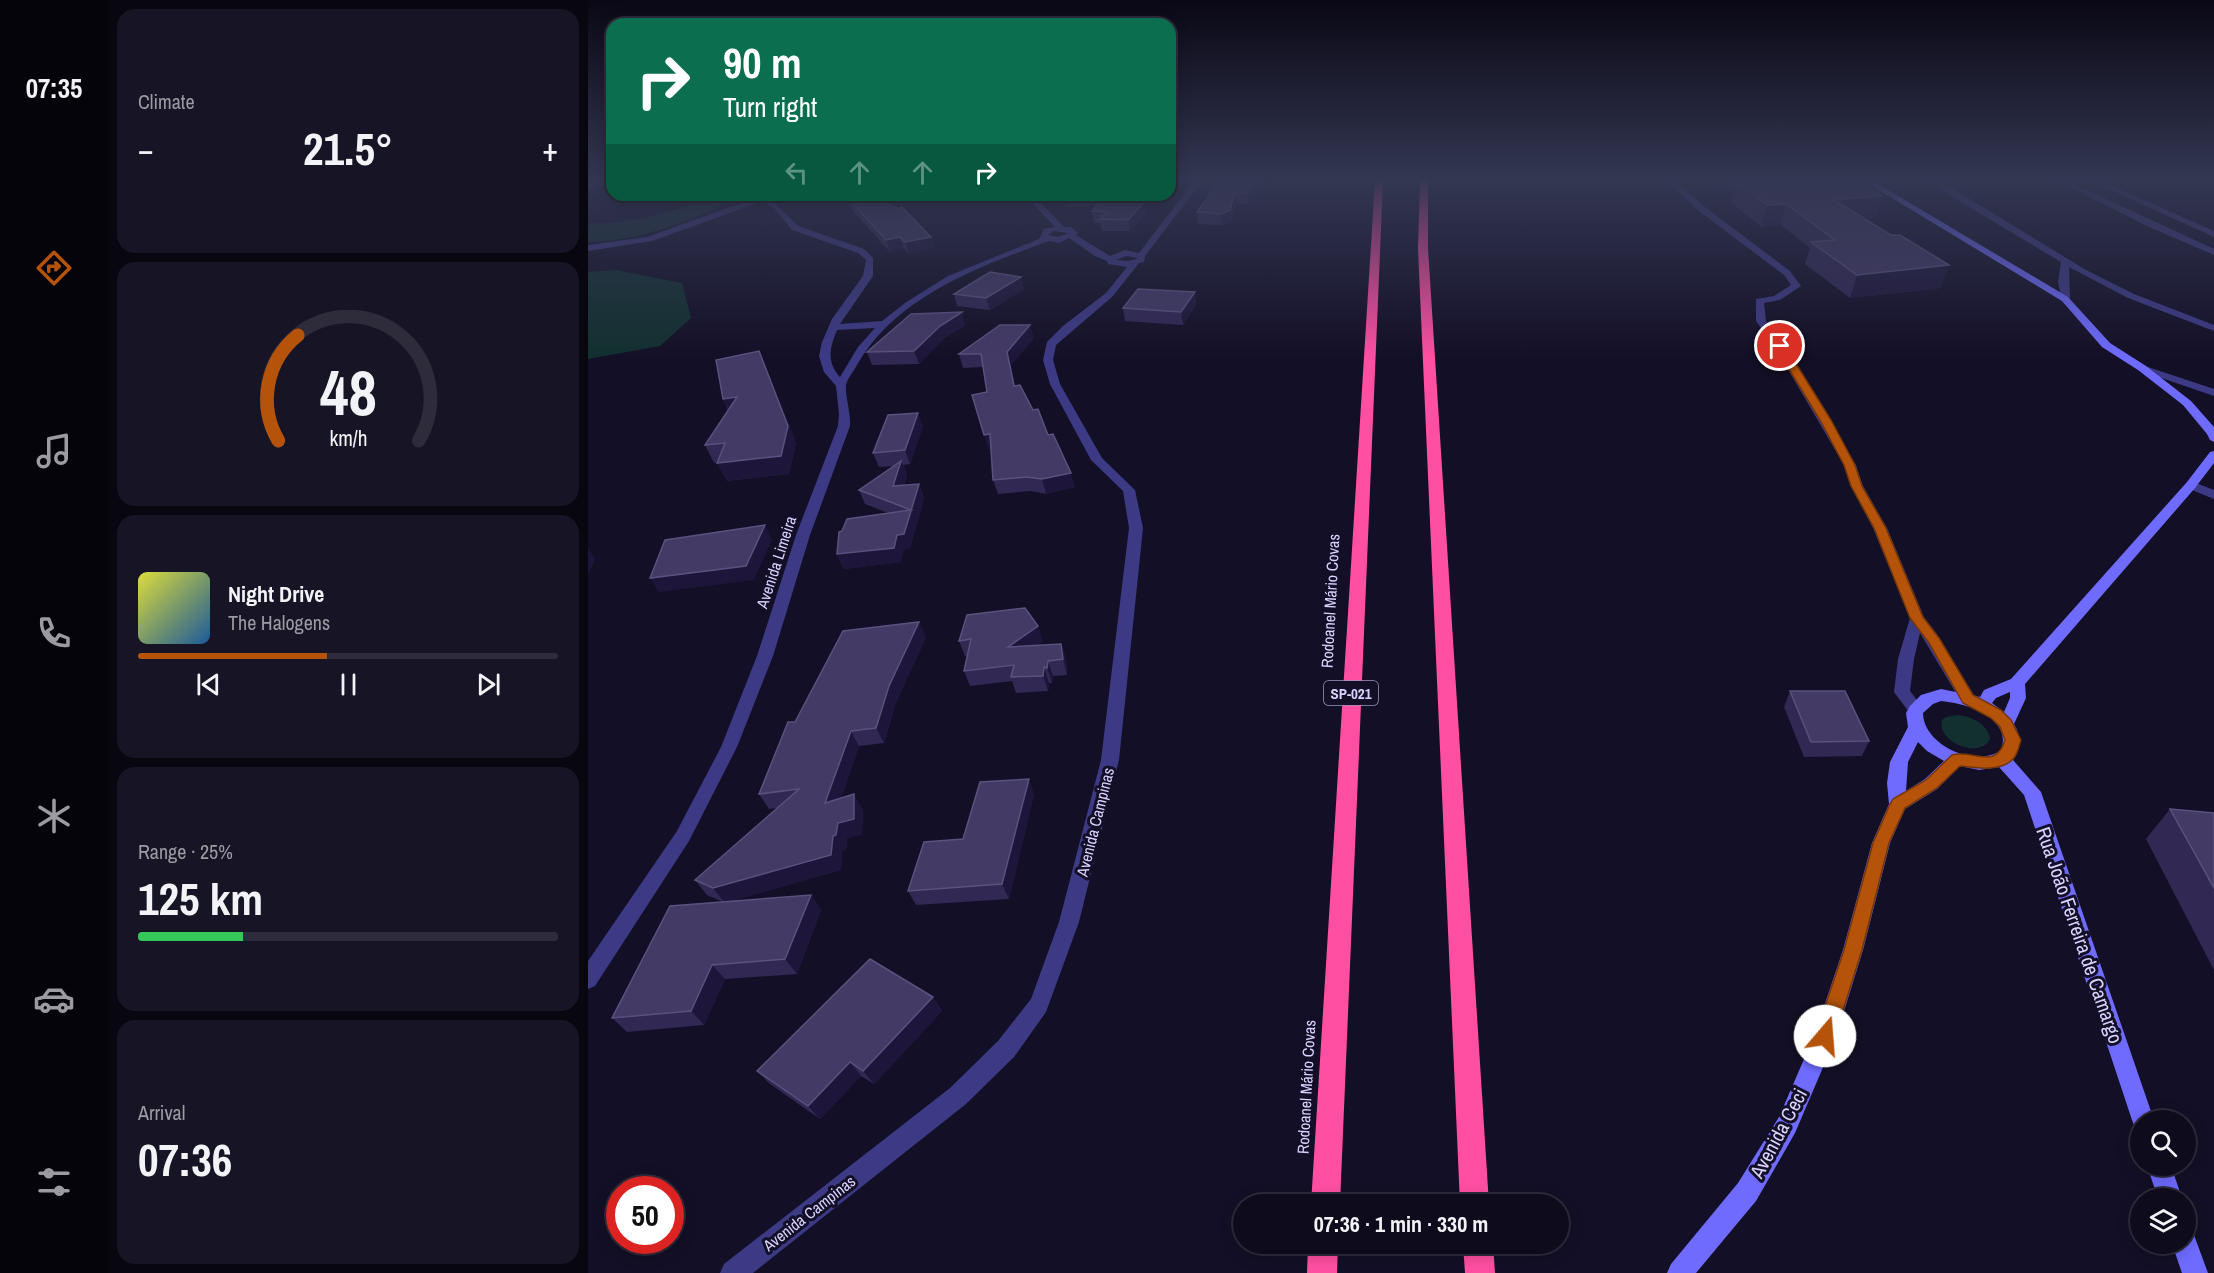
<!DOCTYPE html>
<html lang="en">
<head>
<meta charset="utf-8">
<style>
	:root { --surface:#0e0b1c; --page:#171425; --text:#f1f3f6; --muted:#9b9ba3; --line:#2e2b3b; --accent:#b45309 }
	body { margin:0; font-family:"Archivo Narrow",sans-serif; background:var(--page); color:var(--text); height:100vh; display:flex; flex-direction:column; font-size:22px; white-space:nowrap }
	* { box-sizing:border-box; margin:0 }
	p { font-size:20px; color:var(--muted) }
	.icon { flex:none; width:33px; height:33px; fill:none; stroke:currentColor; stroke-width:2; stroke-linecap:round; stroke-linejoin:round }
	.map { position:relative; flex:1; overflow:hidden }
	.details { display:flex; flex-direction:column; gap:9px; padding:9px; background:#08060f; width:480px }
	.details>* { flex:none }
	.top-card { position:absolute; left:18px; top:18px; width:570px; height:183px; border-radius:18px; box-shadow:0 3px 15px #0003,0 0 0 2px var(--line); background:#0b6e4f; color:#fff; overflow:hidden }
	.buttons { position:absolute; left:1542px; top:1110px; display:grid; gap:12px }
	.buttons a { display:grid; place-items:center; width:66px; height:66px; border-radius:50%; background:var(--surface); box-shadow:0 3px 15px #0003,0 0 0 2px var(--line); font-size:30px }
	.speed { position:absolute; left:18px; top:1176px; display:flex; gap:12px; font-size:30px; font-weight:700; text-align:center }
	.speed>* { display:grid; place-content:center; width:78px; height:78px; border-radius:50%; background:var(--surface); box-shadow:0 3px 15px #0003,0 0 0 2px var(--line); line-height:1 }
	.speed .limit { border:9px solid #d22; background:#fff; color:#111 }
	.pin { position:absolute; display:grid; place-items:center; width:51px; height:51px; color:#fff; margin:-26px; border:3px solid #fff; border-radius:50%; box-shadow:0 2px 6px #0007 }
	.me { position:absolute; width:66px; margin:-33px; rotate:18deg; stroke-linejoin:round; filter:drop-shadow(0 0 4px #0008) }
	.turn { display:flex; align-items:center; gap:21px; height:126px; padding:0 18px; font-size:27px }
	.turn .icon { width:78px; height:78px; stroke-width:2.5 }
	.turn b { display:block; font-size:42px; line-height:51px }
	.lanes { display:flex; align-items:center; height:57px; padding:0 18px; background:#0003; justify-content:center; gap:30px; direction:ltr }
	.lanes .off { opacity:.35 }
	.big { font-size:45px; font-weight:700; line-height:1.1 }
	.details .tile { flex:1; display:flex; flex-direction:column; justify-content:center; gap:9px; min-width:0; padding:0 21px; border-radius:18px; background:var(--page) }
	.details .dial { align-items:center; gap:0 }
	.dial svg { height:156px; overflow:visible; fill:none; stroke:var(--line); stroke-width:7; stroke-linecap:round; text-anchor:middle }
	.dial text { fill:var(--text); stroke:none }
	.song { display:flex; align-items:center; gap:18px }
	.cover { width:72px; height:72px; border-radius:9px; background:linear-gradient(135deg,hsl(60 70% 55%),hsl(210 70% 35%)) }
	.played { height:6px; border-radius:3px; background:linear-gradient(90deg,var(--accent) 45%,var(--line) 45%) }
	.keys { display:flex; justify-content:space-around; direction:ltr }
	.heat { display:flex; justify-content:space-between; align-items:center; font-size:33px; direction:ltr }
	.charge { height:9px; border-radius:4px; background:linear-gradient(90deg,#34c759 25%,var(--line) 0) }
	.trip { position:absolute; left:645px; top:1194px; width:336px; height:60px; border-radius:30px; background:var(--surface); box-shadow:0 3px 15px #0003,0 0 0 2px var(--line); font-weight:700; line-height:60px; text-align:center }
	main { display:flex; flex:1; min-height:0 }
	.tab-bar { display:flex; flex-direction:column; width:108px; justify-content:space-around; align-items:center; background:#06040b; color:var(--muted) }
	.tab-bar .icon { width:42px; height:42px }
	.tab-bar .on { color:var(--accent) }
	.tab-bar b { font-size:27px; color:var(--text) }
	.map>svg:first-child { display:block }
	.green { fill:#12302f }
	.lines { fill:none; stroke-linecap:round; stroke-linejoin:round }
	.street { fill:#3d3a85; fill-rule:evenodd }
	.secondary { fill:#6f6bff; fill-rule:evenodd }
	.highway { fill:#ff4fa3; fill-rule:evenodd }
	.wall { fill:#312854 }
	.shaded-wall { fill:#1d163a }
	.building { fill:#433a66; stroke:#5a527e; stroke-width:1.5 }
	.route { fill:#b45309; stroke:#753606; stroke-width:1.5 }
	.labels { text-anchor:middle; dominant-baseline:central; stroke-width:6; stroke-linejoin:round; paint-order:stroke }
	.shield { fill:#130f26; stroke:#9e99be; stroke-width:1.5 }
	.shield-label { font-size:15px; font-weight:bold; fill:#d9d4ff }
	.street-label { font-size:16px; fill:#d9d4ff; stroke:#130f26 }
	.near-street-label { font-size:20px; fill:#d9d4ff; stroke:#130f26 }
</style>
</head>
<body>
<main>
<nav class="tab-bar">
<b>07:35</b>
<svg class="icon on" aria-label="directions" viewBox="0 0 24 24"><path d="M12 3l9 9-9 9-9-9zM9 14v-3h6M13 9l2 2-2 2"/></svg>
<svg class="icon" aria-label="music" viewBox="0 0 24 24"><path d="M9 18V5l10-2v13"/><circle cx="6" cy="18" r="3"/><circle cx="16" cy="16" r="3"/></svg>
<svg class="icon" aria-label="phone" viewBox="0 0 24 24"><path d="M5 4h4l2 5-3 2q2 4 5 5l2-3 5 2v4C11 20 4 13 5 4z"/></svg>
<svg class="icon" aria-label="climate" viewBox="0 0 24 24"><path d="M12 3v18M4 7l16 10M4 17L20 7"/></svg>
<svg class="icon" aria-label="car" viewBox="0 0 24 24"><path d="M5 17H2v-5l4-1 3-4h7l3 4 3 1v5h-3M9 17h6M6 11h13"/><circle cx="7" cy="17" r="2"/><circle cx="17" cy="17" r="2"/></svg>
<svg class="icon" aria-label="filters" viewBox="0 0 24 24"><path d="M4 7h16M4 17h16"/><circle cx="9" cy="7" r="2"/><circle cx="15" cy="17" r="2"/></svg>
</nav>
<section class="details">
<div class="tile"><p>Climate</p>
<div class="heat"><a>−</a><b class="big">21.5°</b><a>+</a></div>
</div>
<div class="tile dial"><svg viewBox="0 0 100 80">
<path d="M14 69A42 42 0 1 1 86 69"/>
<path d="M14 69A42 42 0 0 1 24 15" stroke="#b45309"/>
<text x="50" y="56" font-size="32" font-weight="700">48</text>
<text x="50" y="72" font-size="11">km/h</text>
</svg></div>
<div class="tile">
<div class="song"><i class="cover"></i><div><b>Night Drive</b><p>The Halogens</p></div></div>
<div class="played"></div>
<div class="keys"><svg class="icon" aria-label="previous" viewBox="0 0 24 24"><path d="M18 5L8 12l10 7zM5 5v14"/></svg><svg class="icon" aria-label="pause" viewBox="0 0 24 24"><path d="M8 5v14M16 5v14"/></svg><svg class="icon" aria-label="next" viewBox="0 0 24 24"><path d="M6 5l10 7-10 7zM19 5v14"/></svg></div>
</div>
<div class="tile"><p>Range · 25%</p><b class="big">125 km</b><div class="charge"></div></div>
<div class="tile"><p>Arrival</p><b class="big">07:36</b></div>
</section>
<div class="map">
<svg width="1626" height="1273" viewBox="0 0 1626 1273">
	<rect width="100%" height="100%" fill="#130f26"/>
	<!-- green -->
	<g class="green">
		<path d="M131,195H160C112,215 53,243 0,242V223C43,226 91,209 131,195Z"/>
		<path d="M27,270L94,283L103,318L72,346L0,359V272Z"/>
		<path d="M1370,715C1384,717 1399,723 1402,739C1392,760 1348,742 1354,720L1358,717Z"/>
	</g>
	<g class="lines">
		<!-- street -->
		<g class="street">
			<path d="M14,181H24V183L0,188V184Z"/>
			<path d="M606,181H614L557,256L556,262L551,263L524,297L468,345L465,360L472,384L514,458L547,490L555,528L531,760L491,922L458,1012L426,1057L378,1104L165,1273H132L136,1264L362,1088L410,1041L443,999L471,922L513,760L541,528L535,491L503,460L462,384L455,360L459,342L475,326L518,293L539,267L520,264L519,261L507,256L481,238L471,243L461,241C392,266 307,297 269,365C266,371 259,379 258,385C257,396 263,413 262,426L222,535L185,656L149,747L101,841L7,986L0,989V961L89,831L133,747L169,656L208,535L250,426L251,414L248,386L236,372L231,356L234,342L244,319L275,276L278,260L270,253L204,230L187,209L175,201L64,241L0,251V245L59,237L176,195H187L182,198L210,226L276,249L285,258V276L252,324L294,321L317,303L360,276L451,239L456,229L467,227L446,205V195H454V204L476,227H483L490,233L488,235L522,256L537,250L551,253ZM466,231L480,233L470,237L460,235ZM538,256L549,258V259L540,261L528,260ZM287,328L270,347L252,377C238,362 242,347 249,330Z"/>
			<path d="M1079,181H1087L1117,207L1202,271L1213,286L1192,300L1176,303L1178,321L1197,346L1268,465L1275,486L1299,528L1336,617L1351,637L1388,699L1386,703H1374L1332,633L1326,659L1322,691L1335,708L1333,712H1321L1306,692L1310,659L1322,618L1285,528L1263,486L1256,465L1187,347L1168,321V299L1186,296L1203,285L1196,275L1111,211Z"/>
			<path d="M1344,181H1352L1498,270L1546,294L1626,325V331L1540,298L1481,267L1482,299L1474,301L1470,282L1473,262L1356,192Z"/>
			<path d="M1470,181H1479L1626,249V255L1559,226Z"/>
			<path d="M1503,181H1513L1626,231V237Z"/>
			<path d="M1554,365L1626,389V396L1550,370V366Z"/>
			<path d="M1603,481L1626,490V499L1599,488L1597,485L1599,482Z"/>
		</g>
		<!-- secondary -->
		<g class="secondary">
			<path d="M1276,181H1285L1480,297L1522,343L1558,366L1603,401L1626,427V442L1622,440L1619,434L1595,405L1550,370L1514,347L1474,301Z"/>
			<path d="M1626,451V463L1607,488L1437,684L1438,698L1426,724C1434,738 1433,747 1425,760L1453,792L1566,1120H1552V1130L1547,1128L1544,1120L1436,795L1411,767L1391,770L1372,766L1349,789L1317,809L1302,843L1275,950L1248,1037L1207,1133L1168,1201L1108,1273H1079L1083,1264L1150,1183L1191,1117L1226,1036L1255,950L1284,843L1301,804L1299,783L1302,762L1320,727L1318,713L1322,706L1333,695L1353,689L1392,697L1396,690L1423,679L1599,482L1622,452ZM1422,692V698L1416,712L1404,703L1408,698ZM1353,701C1377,703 1425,717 1413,750C1388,769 1335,745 1335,713L1345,704ZM1330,742L1339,751L1356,761L1337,779L1318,791L1320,762Z"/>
			<path d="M1559,1166H1583L1594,1198H1570Z"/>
			<path d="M1598,1232L1606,1235L1620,1273H1594L1584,1244H1598Z"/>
		</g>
		<!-- highway -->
		<g class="highway">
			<path d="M787,181H795L752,1204H723Z"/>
			<path d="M832,181H840V248L901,1204H872L830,248Z"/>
			<path d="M720,1244H750L749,1273H719Z"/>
			<path d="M875,1244H905L907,1273H877Z"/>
		</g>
	</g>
	<!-- wall -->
	<g class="wall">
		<path d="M631,181H674L660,204L648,203L643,221L634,225L610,224L609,212Z"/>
		<path d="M1133,181H1269L1288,217L1275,218L1353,288L1262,298L1217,264L1222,248L1193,225L1174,227L1143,203L1146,191Z"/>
		<path d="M251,195H276L343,237L346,248L321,254L316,248L302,252Z"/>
		<path d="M337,195H390L384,200H339Z"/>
		<path d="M476,195H573L557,208L558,213L542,231H514L512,223H506L504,211L509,206H478Z"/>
		<path d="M436,289L402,310L369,306L366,294Z"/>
		<path d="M607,292L608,305L595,325L537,321L535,308Z"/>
		<path d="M377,325L356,338L331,364L284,365L279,352Z"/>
		<path d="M446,338L423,365L427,386L445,410L460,435L487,487L458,494L443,491L410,494L405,480L403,448L400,449L399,392L395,367L375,368L371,354Z"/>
		<path d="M171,351L178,368L208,443L201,474L139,481L129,463L130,462L126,463L117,445L140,410L135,399Z"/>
		<path d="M335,426L322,464L315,465L319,475L316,485L331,484L336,498L322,548L315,550L313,562L256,569L249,554L300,513L277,504L271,490L306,466L291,467L285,453Z"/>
		<path d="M379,615L455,641L449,645L473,644L478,659L479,675L465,676L464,683H461L460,691L428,693L424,681L382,686L376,671L379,656H377L371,641Z"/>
		<path d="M338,637L308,702L296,743L271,746L253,798L275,810L274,834L259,838L258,850L254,851L253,870L143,901L223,895L233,910L209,974L137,979L116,1025L39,1032L24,1018L135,902L119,895L107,880L190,808L181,809L171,794L207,722Z"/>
		<path d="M1202,691L1281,741L1274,756L1216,757L1196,707Z"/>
		<path d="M446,794L421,899L328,905L320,891L375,839Z"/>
		<path d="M1582,809L1626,813V970L1558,839Z"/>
		<path d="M345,997L354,1011L286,1084L273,1076L232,1119L182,1084L169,1071Z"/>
	</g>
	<!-- shaded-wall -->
	<g class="shaded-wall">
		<path d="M667,181H674L660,204L659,193Z"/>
		<path d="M647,192L648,203L643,221L634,225L633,214Z"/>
		<path d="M383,195H390L384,200Z"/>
		<path d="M558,195H573L557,208L558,213L542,231L540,220L550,201Z"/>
		<path d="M1294,196L1288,217L1240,221L1246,200Z"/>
		<path d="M1198,204L1193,225L1174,227L1179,205Z"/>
		<path d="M312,237L316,248L302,252L298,240Z"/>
		<path d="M343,237L346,248L321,254L317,242Z"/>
		<path d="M1361,265L1353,288L1262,298L1269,275Z"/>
		<path d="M433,277L436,289L402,310L398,298Z"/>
		<path d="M607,292L608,305L595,325L593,312Z"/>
		<path d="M374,312L377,325L356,338L331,364L326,351L352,326Z"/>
		<path d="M442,325L446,338L423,365L429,399L426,386L419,352Z"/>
		<path d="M171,351L178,368L208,443L201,474L139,481L129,463Z"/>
		<path d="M149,397L144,416L135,399Z"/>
		<path d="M330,413L335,426L322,464L317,450Z"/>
		<path d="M402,434L407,448L400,449L396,435Z"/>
		<path d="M313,461L319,475L310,501L305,486Z"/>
		<path d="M483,473L487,487L458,494L454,479Z"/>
		<path d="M331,484L336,498L322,548L315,550L313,562L256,569L249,554L309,535L316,534Z"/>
		<path d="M177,525L184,540L166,580L71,592L62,578Z"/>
		<path d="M0,548L7,559L0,576Z"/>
		<path d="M331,622L338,637L308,702L296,743L288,728L301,686Z"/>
		<path d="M450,626L455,641L425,662L420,647Z"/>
		<path d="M473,644L478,659L479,675L475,659Z"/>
		<path d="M460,661L465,676L464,683L459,668Z"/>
		<path d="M456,667L461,683L460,691L455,676Z"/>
		<path d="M263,731L271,746L247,818L237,803Z"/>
		<path d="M441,779L446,794L421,899L414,884Z"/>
		<path d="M266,794L275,810L274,834L259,838L258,850L254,851L253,870L137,903L125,888L245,836L250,823Z"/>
		<path d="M223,895L233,910L209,974L197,959Z"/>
		<path d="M124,965L137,979L116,1025L103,1011Z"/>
		<path d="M345,997L354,1011L286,1084L275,1071Z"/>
		<path d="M262,1062L273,1076L232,1119L220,1106Z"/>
	</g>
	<!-- building -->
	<g class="building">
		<path d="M631,181H667L659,193L647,192L642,210L633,214L609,212Z"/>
		<path d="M1166,181H1269L1294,196L1246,200L1303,235H1312L1361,265L1269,275L1223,242L1247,240L1198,204L1179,205L1148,182Z"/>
		<path d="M257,195H276L311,209L314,207L343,237L317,242L312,237L298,240Z"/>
		<path d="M476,195H558L550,201L556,202L540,220L512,219L519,212L504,211L520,195Z"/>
		<path d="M402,272L433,277L398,298L366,294Z"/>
		<path d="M550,289L607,292L593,312L535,308Z"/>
		<path d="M374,312L352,326L326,351L279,352L323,314Z"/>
		<path d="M412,325H442L419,352L426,386L432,385L445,410L450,409L460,435L465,434L483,473L454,479L439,477L405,480L402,434L396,435L384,395L399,392L393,354H371Z"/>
		<path d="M171,351L200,426L193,456L129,463L137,443L117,445L149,397L135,399L128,360Z"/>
		<path d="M330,413L317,450L285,453L300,415Z"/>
		<path d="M313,461L305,486L331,484L316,534L309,535L306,548L249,554L251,532L254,531L259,519L323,510L271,490Z"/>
		<path d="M177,525L158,566L62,578L77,540Z"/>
		<path d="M437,608L450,626L420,647L473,644L475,659L460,661L459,668L456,667L455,676L423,677L426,665L376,671L383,639L371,641L379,615Z"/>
		<path d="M331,622L301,686L288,728L263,731L237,803L266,794V819L250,823L248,835L245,836L243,855L125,888L107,880L211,789L171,794L200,722H207L255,631Z"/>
		<path d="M1202,691H1257L1281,741L1223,742Z"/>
		<path d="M441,779L414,884L320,891L336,842L375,839L392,782Z"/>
		<path d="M1582,809L1626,813V888Z"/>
		<path d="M223,895L197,959L124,965L103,1011L24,1018L82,906Z"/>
		<path d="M282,959L345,997L275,1071L262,1062L220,1106L169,1071Z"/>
	</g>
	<!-- sky -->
	<linearGradient id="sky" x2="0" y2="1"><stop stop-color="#0a0815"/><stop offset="0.5" stop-color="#333752"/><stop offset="1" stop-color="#333752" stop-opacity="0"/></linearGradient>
	<rect width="1626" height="359" fill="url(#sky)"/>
	<!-- route -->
	<path class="route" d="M1189,344L1197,346L1243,420L1267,465L1274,486L1298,528L1335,617L1351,638L1385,695L1413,710L1423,720L1433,740C1431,746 1430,754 1425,759C1413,772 1388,768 1372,766L1349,788L1317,808L1301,843L1274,950L1247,1036L1244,1043L1237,1046L1230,1043L1227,1036L1256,950L1285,843L1302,804L1305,799L1338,780L1364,755C1384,749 1408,771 1417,740L1412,727L1403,718L1375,703L1341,643L1322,618L1286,528L1263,486L1256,465L1232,420L1187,346Z"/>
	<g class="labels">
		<!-- shield labels -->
		<rect class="shield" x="736" y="681" width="54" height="24" rx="4.5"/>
		<g class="shield-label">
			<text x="763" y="693">SP-021</text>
		</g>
		<!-- street labels -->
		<g class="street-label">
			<text transform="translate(188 562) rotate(-72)">Avenida Limeira</text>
			<text transform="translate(742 601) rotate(-87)">Rodoanel Mário Covas</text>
			<text transform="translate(507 822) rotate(-76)">Avenida Campinas</text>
			<text transform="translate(718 1087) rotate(-87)">Rodoanel Mário Covas</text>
			<text transform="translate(221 1213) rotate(-38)">Avenida Campinas</text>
		</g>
		<!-- near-street labels -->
		<g class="near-street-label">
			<text transform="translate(1492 935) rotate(71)">Rua João Ferreira de Camargo</text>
			<text transform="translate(1190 1133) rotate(-62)">Avenida Ceci</text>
		</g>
	</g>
</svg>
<div class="buttons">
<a><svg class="icon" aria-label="search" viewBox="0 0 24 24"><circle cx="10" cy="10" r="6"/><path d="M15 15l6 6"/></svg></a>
<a><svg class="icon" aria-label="layers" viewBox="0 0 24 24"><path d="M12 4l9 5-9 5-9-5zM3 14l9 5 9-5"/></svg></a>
</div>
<div class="speed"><div class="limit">50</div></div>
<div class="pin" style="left:1192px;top:346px;background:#d93025"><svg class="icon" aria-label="arrive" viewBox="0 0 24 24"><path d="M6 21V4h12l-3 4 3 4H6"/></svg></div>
<svg class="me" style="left:1237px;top:1036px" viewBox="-20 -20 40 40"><circle r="19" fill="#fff"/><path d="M0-13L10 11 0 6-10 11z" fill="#b45309"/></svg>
<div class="trip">07:36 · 1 min · 330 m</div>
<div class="top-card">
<div class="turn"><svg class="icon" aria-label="right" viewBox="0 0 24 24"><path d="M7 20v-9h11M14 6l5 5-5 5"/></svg><div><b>90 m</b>Turn right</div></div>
<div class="lanes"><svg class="icon off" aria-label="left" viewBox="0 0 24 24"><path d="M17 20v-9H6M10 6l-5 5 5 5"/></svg><svg class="icon off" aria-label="ahead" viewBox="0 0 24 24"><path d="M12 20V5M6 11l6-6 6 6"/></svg><svg class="icon off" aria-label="ahead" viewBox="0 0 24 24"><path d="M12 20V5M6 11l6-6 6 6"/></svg><svg class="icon" aria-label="right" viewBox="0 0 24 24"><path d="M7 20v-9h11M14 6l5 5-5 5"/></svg></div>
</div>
</div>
</main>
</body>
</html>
